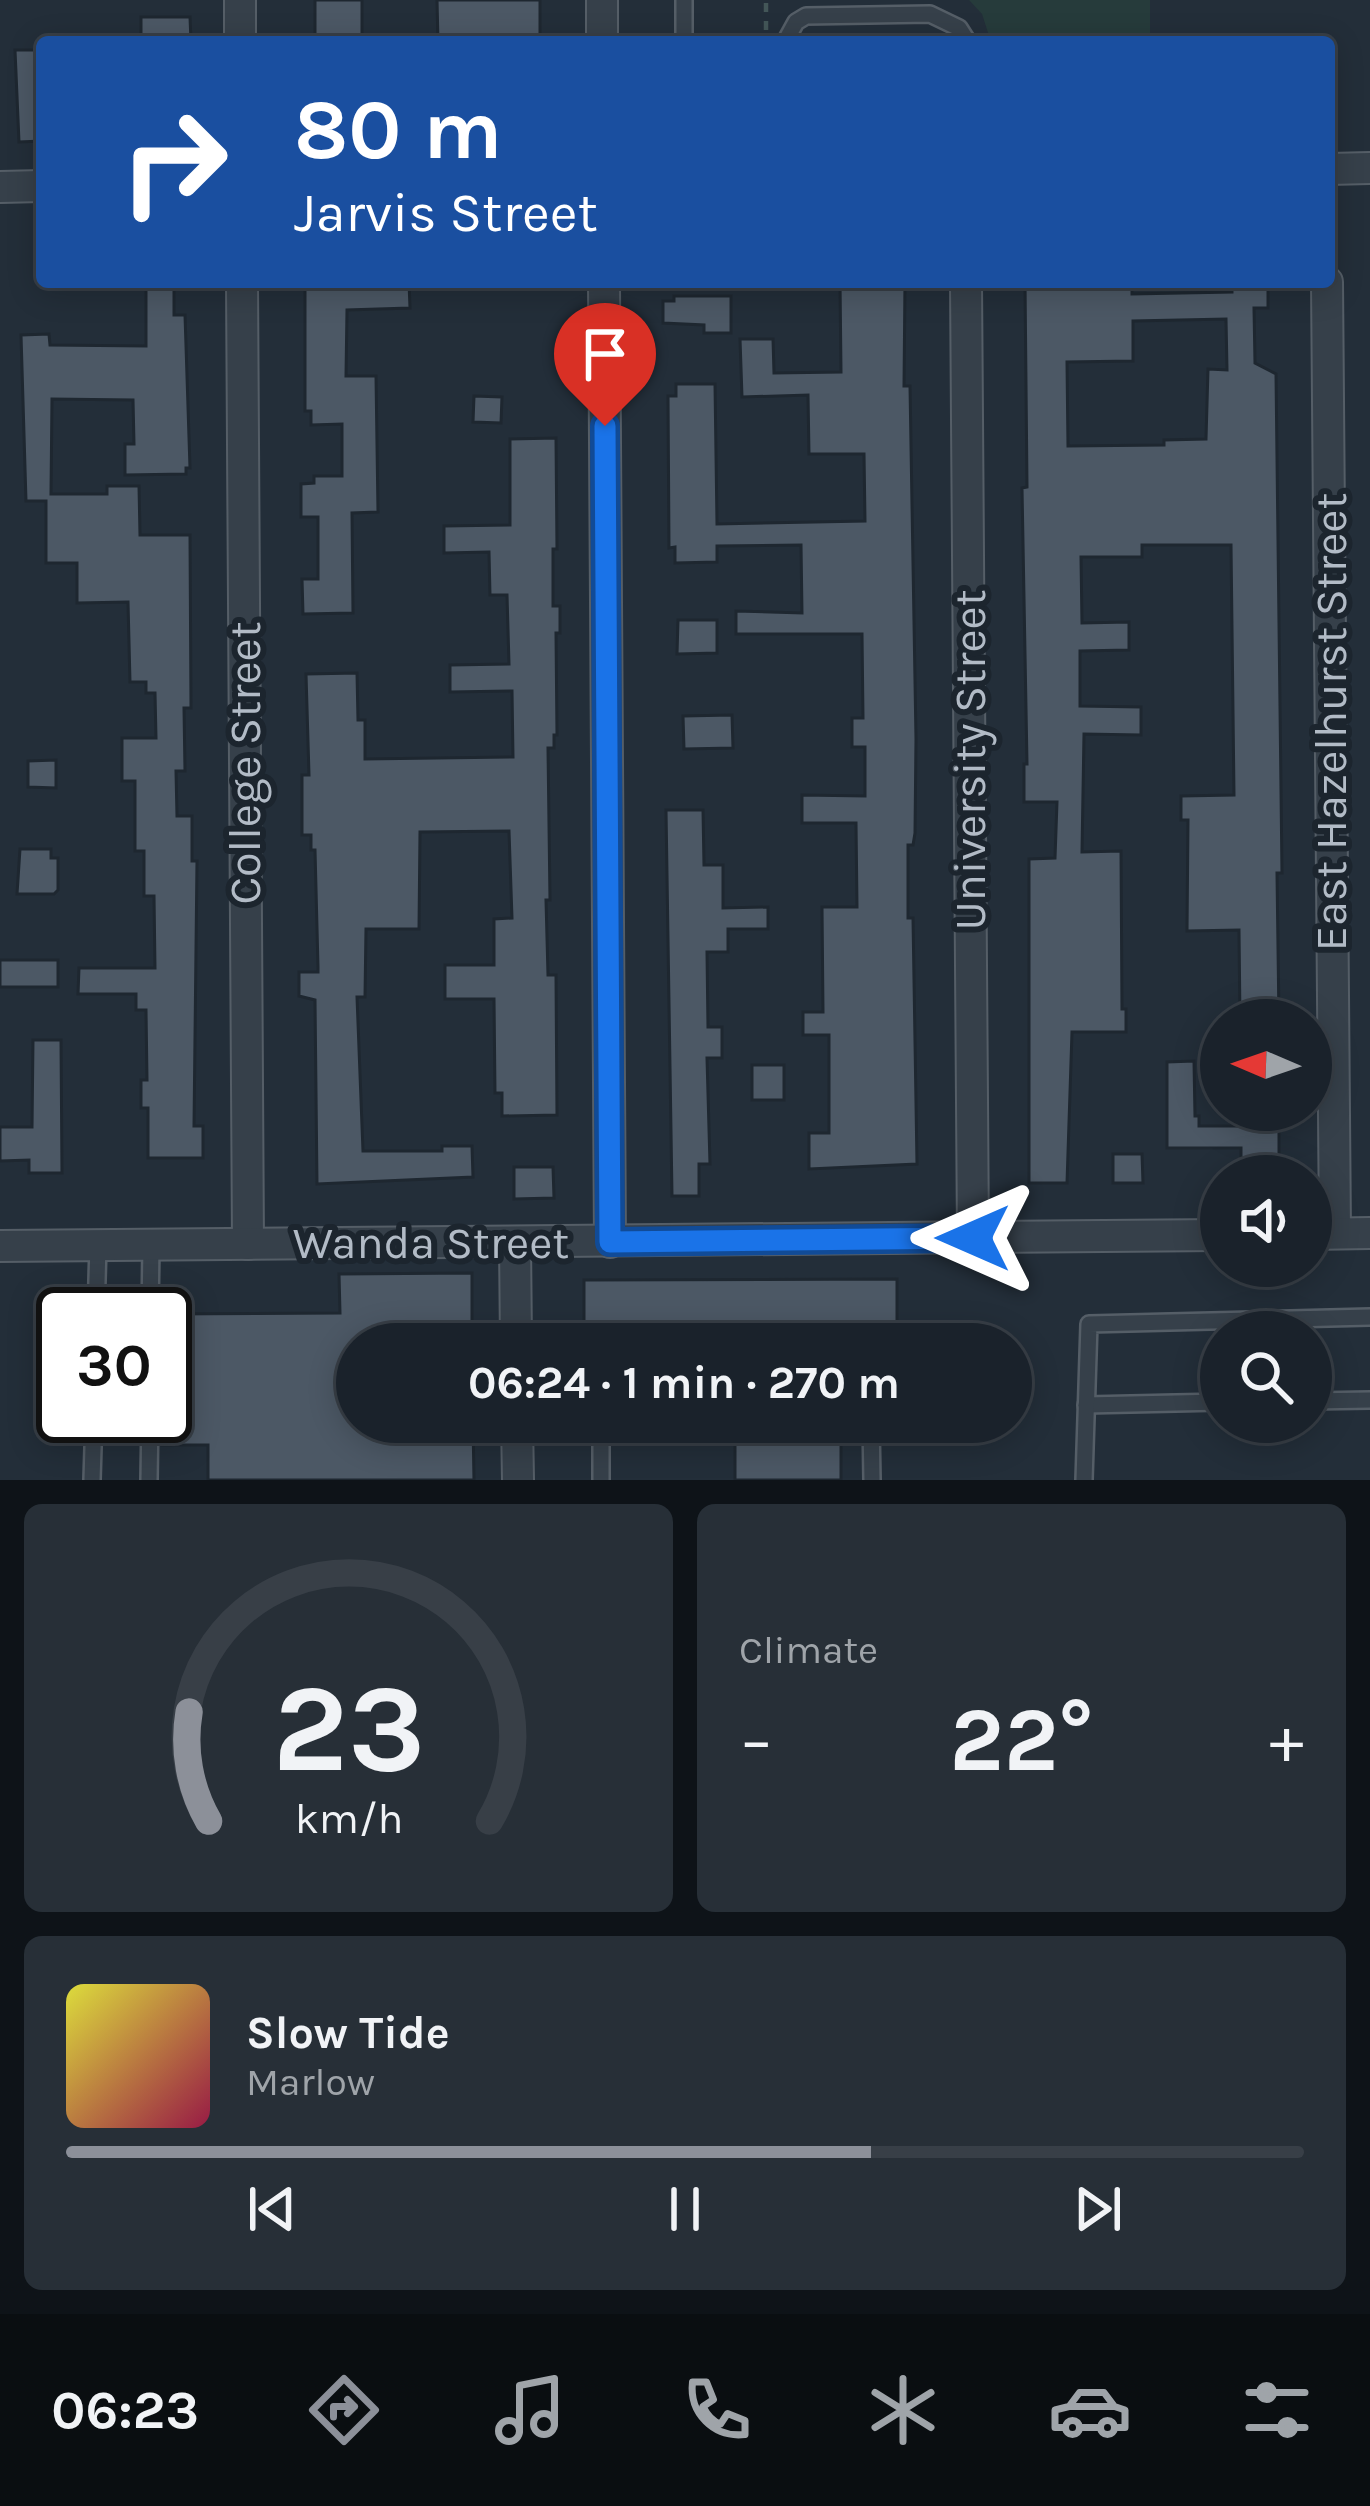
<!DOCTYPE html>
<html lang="en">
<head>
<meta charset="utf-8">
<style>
	:root { --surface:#1a222b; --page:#272f37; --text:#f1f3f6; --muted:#9fa4a9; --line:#383f47; --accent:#8c9099 }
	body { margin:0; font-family:Karla,sans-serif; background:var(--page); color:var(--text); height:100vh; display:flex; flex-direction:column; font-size:45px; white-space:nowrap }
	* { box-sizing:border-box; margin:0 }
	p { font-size:39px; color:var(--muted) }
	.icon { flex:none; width:66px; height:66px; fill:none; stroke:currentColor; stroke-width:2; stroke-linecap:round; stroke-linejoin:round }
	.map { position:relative; height:1480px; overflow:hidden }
	.sheet { display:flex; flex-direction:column; gap:24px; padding:24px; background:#0e1318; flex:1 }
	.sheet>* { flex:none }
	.hud { position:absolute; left:36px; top:36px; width:1299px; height:252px; border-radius:12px; box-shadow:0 6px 30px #0003,0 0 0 3px var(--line); background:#1a4fa0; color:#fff; overflow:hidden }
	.needle { width:78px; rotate:272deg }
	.tools { position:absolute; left:1200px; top:999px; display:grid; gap:24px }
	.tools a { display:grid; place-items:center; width:132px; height:132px; border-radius:50%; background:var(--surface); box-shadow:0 6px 30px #0003,0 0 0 3px var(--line); font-size:60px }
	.speed { position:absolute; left:36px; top:1287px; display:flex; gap:24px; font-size:60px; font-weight:700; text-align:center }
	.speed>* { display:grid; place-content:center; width:156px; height:156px; border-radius:50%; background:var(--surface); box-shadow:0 6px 30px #0003,0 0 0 3px var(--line); line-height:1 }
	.speed .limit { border:6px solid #111; border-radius:18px; background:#fff; color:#111 }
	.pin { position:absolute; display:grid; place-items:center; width:102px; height:102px; color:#fff; margin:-123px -51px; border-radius:50% 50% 50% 0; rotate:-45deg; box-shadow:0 0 12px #0007 }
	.pin .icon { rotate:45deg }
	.me { position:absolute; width:132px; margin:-66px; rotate:270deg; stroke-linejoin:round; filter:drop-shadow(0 0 9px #0008) }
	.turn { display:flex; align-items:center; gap:42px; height:252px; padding:0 60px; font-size:54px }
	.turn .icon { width:156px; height:156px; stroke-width:2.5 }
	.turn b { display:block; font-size:84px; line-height:102px }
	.big { font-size:90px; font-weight:700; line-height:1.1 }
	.sheet .card { flex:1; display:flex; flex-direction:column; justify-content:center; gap:18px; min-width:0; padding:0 42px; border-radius:18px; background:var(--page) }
	.sheet .dial { align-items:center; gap:0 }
	.dial svg { height:312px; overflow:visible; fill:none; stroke:var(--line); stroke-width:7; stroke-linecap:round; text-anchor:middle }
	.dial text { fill:var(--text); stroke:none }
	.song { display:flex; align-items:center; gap:36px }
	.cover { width:144px; height:144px; border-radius:18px; background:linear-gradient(135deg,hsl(60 70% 55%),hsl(340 70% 35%)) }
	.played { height:12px; border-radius:6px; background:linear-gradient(90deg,var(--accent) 65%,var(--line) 65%) }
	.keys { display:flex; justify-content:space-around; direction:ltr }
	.heat { display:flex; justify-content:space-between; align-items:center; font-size:66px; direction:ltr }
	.sheet .tiles { flex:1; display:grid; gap:24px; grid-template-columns:1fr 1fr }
	.card:last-child { grid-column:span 2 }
	.trip { position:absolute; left:336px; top:1323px; width:696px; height:120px; border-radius:60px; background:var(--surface); box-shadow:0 6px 30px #0003,0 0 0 3px var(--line); font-weight:700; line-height:120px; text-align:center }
	.tab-bar { display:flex; height:192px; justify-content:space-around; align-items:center; background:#0a0e11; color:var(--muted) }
	.tab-bar .icon { width:84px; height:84px }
	.tab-bar .current { color:var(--accent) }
	.tab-bar b { font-size:54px; color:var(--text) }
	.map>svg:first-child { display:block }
	.green { fill:#263b3b }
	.building { fill:#4c5865; stroke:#1e2730; stroke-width:3; fill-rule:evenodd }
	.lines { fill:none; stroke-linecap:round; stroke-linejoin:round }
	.lane-casing { stroke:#555e67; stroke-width:20 }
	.street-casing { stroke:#555e67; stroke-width:34 }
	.path { stroke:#435658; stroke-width:4.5; stroke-dasharray:9 9; stroke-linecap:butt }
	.lane { stroke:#36404a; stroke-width:15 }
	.street { stroke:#36404a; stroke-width:30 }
	.route-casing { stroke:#114b97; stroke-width:30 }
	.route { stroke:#1a73e8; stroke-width:21 }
	.labels { text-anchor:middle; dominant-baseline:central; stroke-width:12; stroke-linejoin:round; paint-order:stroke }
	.street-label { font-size:45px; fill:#b2bbc6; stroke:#1c252e }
</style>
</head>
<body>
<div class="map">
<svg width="1370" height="1480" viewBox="0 0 1370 1480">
	<rect width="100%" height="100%" fill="#232e39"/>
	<!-- green -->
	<path class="green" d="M969,0H1150V42H991L982,14Z"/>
	<!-- building -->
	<g class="building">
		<rect x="315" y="0" width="47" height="42"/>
		<path d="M437,0H540V35L464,36V42H438Z"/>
		<path d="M141,17H190L191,42H141Z"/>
		<path d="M15,50H41L42,141L19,142Z"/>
		<path d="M146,282H174V315H185L190,468H186V474L125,475V444H134L133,400L52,399L51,494H107V486H139L140,535H190L191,708H184L185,771H176L177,816H192V861H197L194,1126H203V1158H148V1108H141V1080H147L146,1010H136V994H78L79,968H155L154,896H144V851H135V781H122V738H156L155,693H146V682H130L128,602L77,603V563H46V501H26L21,335L49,334L50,345L146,346Z"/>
		<path d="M305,282H409L410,308L347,310L346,376H376L378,512L352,513L353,613L303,614L302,579H318V517H301V484L314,483V476H342V424L311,425V411H305Z"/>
		<path d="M840,282H905L904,386H910L916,739L915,833L913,845H908V918H913L917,1164L809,1169V1133H829V1035H803V1012H823L822,907H857L856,823H802V795L865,796V747H852V718H863L862,634H736V611L802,613L801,545L717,546V562L675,563V547L669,548L668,396H676V384H715L717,524L865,521L864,454H809L808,395L742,397L740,339H773L774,373L841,372Z"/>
		<path d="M1025,282H1079V289L1132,288V294L1232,292V282H1268V308H1254L1255,363L1276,374L1282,873H1277L1279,1020H1240L1239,930L1187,931L1188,820H1181V796L1234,795L1231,545H1142V557H1081L1082,623L1129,622V650L1080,651V706L1141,707V735L1084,734L1082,852L1121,851L1122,1009H1126V1032H1072L1067,1183H1029V859L1055,858L1057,802H1024V764H1027L1022,488L1027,487ZM1226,319L1227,370L1208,369L1206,439L1164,440V445L1068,446L1067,362L1133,361V321Z"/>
		<path d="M674,296H731V333H704V325L663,323V301H674Z"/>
		<path d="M474,396L502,397L501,423L473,422Z"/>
		<path d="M556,438L557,549H553V606H560V633H556L557,735H554V748H548L550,900H546L548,975H556L557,1115L502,1116V1093H495L494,999H445V965H494V919L512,918L509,831L420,832L419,929H366L365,997H357L363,1151H442V1146H472L473,1177L317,1184L315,1000L299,996V972H318V967L315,850H311V835H302V775H309L306,674L357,673L358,720H365V759L513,757L512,691L450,692V665L509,664L507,595H490L489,552L444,553V526L510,525V439Z"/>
		<path d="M678,620H717V653L677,654Z"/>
		<path d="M732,715L733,748L684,749L683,716Z"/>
		<path d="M56,760V788L28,787V761Z"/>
		<path d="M666,810H703L704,865H723V908L768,907V929H728V952H707L708,1027H722V1058H707L710,1164H699V1196H672Z"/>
		<path d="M20,849H51V858H58V890L54,894H17Z"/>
		<rect x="0" y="960" width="58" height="27"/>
		<path d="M33,1040H61L62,1173H29V1160L0,1161V1127H32Z"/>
		<path d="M1194,1061L1195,1116H1199V1126H1279V1157L1241,1158V1148H1167V1062Z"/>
		<rect x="752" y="1065" width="32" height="35"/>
		<path d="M1113,1154H1142L1143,1183H1113Z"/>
		<path d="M514,1167H553L554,1198L514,1199Z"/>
		<path d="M472,1273V1344H357V1422H473L474,1480H208V1445H162L165,1314L340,1313L339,1274Z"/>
		<path d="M897,1279V1344H584V1280Z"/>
		<path d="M735,1422H841V1480H735V1442L741,1433Z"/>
	</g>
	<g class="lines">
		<defs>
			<g id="lane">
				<path d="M684,0V42"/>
				<path d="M785,42L796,22L806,16L930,14L959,28L968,42"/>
				<path d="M96,1314L98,1246"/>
				<path d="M150,1314L151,1246"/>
				<path d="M1311,1401L1370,1400"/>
				<path d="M1086,1405L1221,1402"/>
				<path d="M871,1422L872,1480"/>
				<path d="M518,1435L729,1432"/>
				<path d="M601,1437V1480"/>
				<path d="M92,1480L94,1416"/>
				<path d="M149,1480L150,1416"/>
				<path d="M1084,1480L1089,1324L1370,1317"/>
			</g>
			<g id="street">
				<path d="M240,0V42"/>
				<path d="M602,0V42"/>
				<path d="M1329,169L1370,168"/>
				<path d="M0,187L42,186"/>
				<path d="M242,282L248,1244"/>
				<path d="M604,282L610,1242"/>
				<path d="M966,282L973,1238"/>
				<path d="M1327,282L1335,1233"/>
				<path d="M1311,1234L1370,1233"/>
				<path d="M515,1242L516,1344"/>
				<path d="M0,1246L1221,1235"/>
				<path d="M517,1422L518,1480"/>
			</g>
		</defs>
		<!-- lane casing -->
		<use href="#lane" class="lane-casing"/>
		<!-- street casing -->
		<use href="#street" class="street-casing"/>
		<!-- path -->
		<path class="path" d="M766,30V0"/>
		<!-- lane -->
		<use href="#lane" class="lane"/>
		<!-- street -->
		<use href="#street" class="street"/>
	</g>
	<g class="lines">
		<defs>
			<path id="route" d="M605,426L610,1242L973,1238"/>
		</defs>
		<!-- route casing -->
		<use href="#route" class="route-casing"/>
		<!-- route -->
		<use href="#route" class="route"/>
	</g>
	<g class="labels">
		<!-- street labels -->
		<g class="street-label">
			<text transform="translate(1331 722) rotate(-90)">East Hazelhurst Street</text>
			<text transform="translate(970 760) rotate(-90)">University Street</text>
			<text transform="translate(245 763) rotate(-90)">College Street</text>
			<text x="431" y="1243">Wanda Street</text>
		</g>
	</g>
</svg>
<div class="tools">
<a><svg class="needle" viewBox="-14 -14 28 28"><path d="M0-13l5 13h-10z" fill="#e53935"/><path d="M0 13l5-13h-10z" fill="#9fa4a9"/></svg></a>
<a><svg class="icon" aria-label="sound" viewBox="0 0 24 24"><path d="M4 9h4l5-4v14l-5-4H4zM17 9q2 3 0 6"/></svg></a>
<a><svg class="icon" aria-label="search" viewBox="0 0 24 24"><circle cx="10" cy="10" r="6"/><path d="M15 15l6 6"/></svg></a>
</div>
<div class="speed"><div class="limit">30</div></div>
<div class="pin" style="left:605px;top:426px;background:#d93025"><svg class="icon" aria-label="arrive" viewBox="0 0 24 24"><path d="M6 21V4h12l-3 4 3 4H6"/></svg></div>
<svg class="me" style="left:973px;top:1238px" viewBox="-20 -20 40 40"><path d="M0-17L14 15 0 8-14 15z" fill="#1a73e8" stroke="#fff" stroke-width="4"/></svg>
<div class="trip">06:24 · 1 min · 270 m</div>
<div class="hud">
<div class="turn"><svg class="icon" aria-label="right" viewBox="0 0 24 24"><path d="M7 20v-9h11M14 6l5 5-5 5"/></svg><div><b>80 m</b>Jarvis Street</div></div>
</div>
</div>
<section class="sheet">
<div class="tiles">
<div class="card dial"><svg viewBox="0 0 100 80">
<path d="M14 69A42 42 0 1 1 86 69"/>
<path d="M14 69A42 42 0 0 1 9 41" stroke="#8c9099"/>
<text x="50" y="56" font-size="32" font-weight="700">23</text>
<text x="50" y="72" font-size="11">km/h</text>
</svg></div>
<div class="card"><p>Climate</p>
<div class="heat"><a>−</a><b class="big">22°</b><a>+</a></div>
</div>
<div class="card">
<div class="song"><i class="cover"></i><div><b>Slow Tide</b><p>Marlow</p></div></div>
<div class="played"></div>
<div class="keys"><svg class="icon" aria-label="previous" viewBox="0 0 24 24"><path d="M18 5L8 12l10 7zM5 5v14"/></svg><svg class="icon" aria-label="pause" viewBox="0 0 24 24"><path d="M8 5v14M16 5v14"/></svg><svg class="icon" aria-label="next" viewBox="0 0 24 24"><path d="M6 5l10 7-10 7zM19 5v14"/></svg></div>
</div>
</div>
</section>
<nav class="tab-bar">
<b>06:23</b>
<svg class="icon current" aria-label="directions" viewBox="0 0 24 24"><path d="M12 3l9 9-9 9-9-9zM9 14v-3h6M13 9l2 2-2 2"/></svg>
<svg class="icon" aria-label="music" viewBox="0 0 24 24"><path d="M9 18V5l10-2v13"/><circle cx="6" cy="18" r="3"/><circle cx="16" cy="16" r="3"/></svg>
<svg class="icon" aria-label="phone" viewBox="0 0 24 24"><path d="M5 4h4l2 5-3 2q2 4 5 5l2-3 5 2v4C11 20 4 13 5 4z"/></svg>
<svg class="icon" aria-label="climate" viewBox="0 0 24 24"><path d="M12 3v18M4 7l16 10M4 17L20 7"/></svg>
<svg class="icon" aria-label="car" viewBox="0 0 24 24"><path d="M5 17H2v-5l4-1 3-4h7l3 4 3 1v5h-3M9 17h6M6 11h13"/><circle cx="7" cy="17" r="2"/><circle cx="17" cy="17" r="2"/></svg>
<svg class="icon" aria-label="filters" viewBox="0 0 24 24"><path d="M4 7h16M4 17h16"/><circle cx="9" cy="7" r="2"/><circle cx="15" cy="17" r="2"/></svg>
</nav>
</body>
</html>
